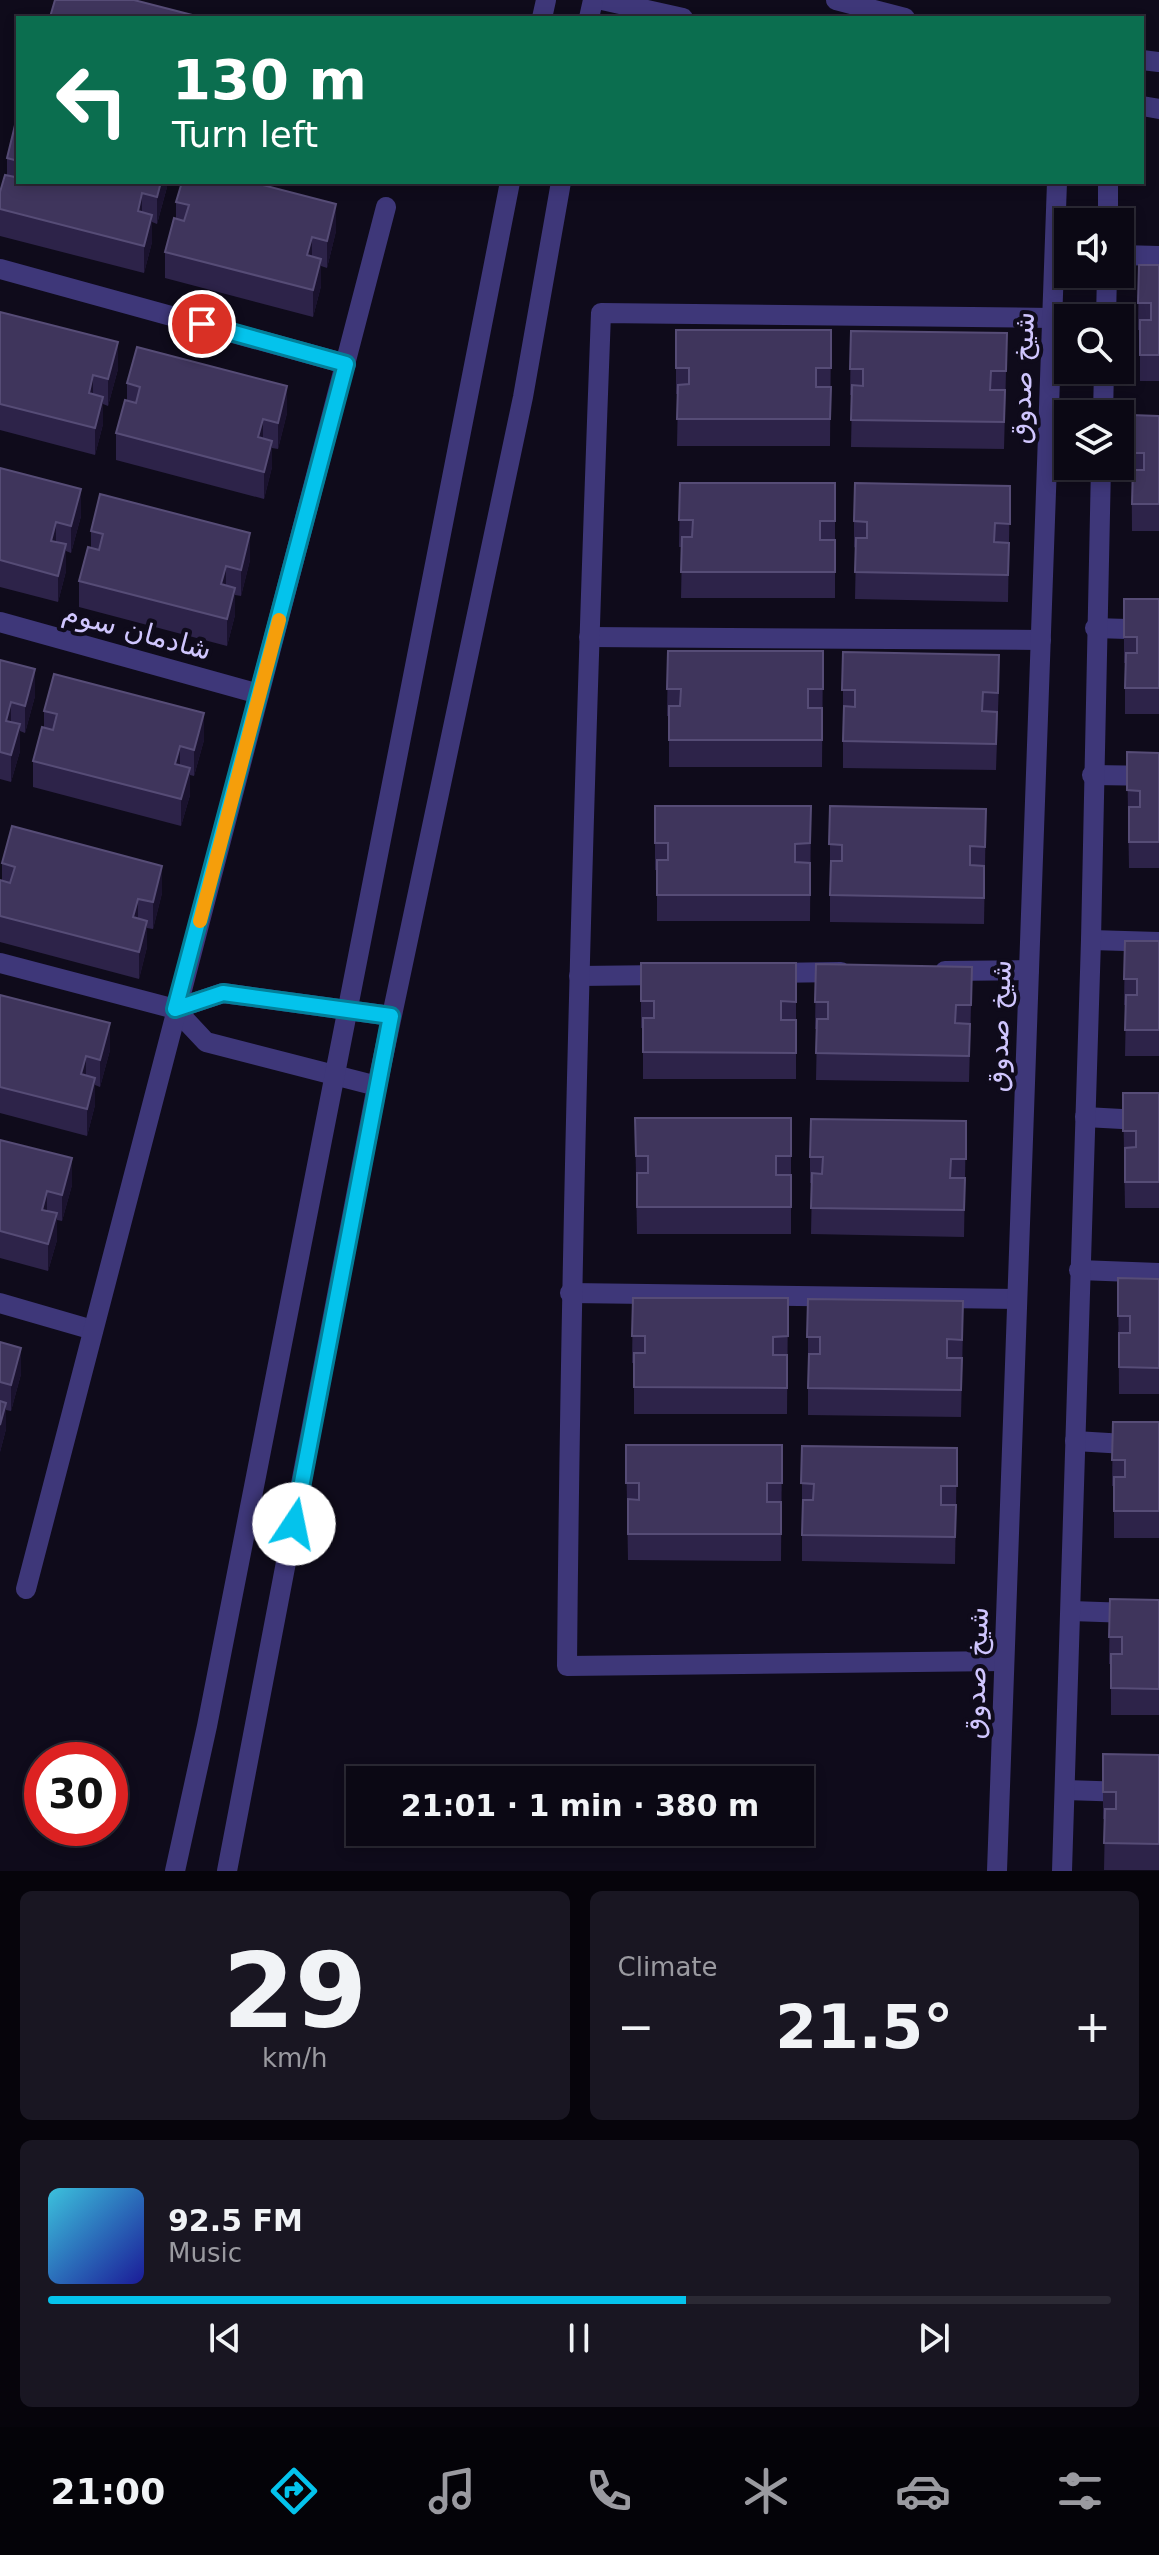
<!DOCTYPE html>
<html lang="en">
<head>
<meta charset="utf-8">
<style>
	:root { --surface:#0b0814; --page:#191622; --text:#f1f3f6; --muted:#9a9aa0; --line:#2b2934; --accent:#04c3ec }
	body { margin:0; font-family:"DejaVu Sans","Noto Sans Arabic",sans-serif; background:var(--page); color:var(--text); height:100vh; display:flex; flex-direction:column; font-size:30px; white-space:nowrap }
	* { box-sizing:border-box; margin:0 }
	p { font-size:26px; color:var(--muted) }
	.icon { flex:none; width:44px; height:44px; fill:none; stroke:currentColor; stroke-width:2; stroke-linecap:round; stroke-linejoin:round }
	.map { position:relative; height:1871px; overflow:hidden }
	.details { display:flex; flex-direction:column; gap:20px; padding:20px; background:#06040b; flex:1 }
	.details>* { flex:none }
	.guide { position:absolute; left:16px; top:16px; width:1128px; height:168px; border-radius:0px; box-shadow:0 4px 12px #0003,0 0 0 2px var(--line); background:#0b6e4f; color:#fff; overflow:hidden }
	.tools { position:absolute; left:1054px; top:208px; display:grid; gap:16px }
	.tools a { display:grid; place-items:center; width:80px; height:80px; border-radius:0px; background:var(--surface); box-shadow:0 4px 12px #0003,0 0 0 2px var(--line); font-size:40px }
	.speed { position:absolute; left:24px; top:1742px; display:flex; gap:16px; font-size:40px; font-weight:700; text-align:center }
	.speed>* { display:grid; place-content:center; width:104px; height:104px; border-radius:50%; background:var(--surface); box-shadow:0 4px 12px #0003,0 0 0 2px var(--line); line-height:1 }
	.speed .limit { border:12px solid #d22; background:#fff; color:#111 }
	.pin { position:absolute; display:grid; place-items:center; width:68px; height:68px; color:#fff; margin:-34px; border:4px solid #fff; border-radius:50%; box-shadow:0 2px 8px #0007 }
	.me { position:absolute; width:88px; margin:-44px; rotate:11deg; stroke-linejoin:round; filter:drop-shadow(0 0 6px #0008) }
	.turn { display:flex; align-items:center; gap:28px; height:168px; padding:0 24px; font-size:36px }
	.turn .icon { width:104px; height:104px; stroke-width:2.5 }
	.turn b { display:block; font-size:56px; line-height:68px }
	.big { font-size:60px; font-weight:800; line-height:1.1 }
	.details .card { flex:1; display:flex; flex-direction:column; justify-content:center; gap:12px; min-width:0; padding:0 28px; border-radius:12px; background:var(--page) }
	.details .dial { align-items:center; gap:0 }
	.dial b { font-size:104px; line-height:1 }
	.song { display:flex; align-items:center; gap:24px }
	.cover { width:96px; height:96px; border-radius:12px; background:linear-gradient(135deg,hsl(190 70% 55%),hsl(240 70% 35%)) }
	.played { height:8px; border-radius:4px; background:linear-gradient(90deg,var(--accent) 60%,var(--line) 60%) }
	.keys { display:flex; justify-content:space-around; direction:ltr }
	.heat { display:flex; justify-content:space-between; align-items:center; font-size:44px; direction:ltr }
	.details .tiles { flex:1; display:grid; gap:20px; grid-template-columns:1fr 1fr }
	.card:last-child { grid-column:span 2 }
	.trip { position:absolute; left:346px; top:1766px; width:468px; height:80px; border-radius:0px; background:var(--surface); box-shadow:0 4px 12px #0003,0 0 0 2px var(--line); font-weight:800; line-height:80px; text-align:center }
	.dock { display:flex; height:128px; justify-content:space-around; align-items:center; background:#040308; color:var(--muted) }
	.dock .icon { width:56px; height:56px }
	.dock .on { color:var(--accent) }
	.dock b { font-size:36px; color:var(--text) }
	.map>svg:first-child { display:block }
	.lines { fill:none; stroke-linecap:round; stroke-linejoin:round }
	.minor { stroke:#3e3779; stroke-width:20 }
	.wall { fill:#2d2349 }
	.shaded-wall { fill:#1a122e }
	.building { fill:#3f355c; stroke:#564c76; stroke-width:2 }
	.route-casing { stroke:#037f99; stroke-width:20 }
	.route { stroke:#04c3ec; stroke-width:14 }
	.slow { stroke:#f59e0b; stroke-width:14 }
	.labels { text-anchor:middle; dominant-baseline:central; stroke-width:8; stroke-linejoin:round; paint-order:stroke }
	.street-label { font-size:28px; fill:#d0c6fe; stroke:#0f0b1b }
</style>
</head>
<body>
<div class="map">
<svg width="1159" height="1871" viewBox="0 0 1159 1871">
	<rect width="100%" height="100%" fill="#0f0b1b"/>
	<g class="lines">
		<!-- minor -->
		<g class="minor">
			<path d="M602,0L683,18"/>
			<path d="M836,0L905,18"/>
			<path d="M542,18L546,0"/>
			<path d="M589,18L593,0"/>
			<path d="M1142,60L1159,62"/>
			<path d="M1142,106L1159,109"/>
			<path d="M1108,222V182"/>
			<path d="M1120,255L1159,256"/>
			<path d="M0,269L346,364"/>
			<path d="M1106,318L1107,274"/>
			<path d="M1103,414L1104,370"/>
			<path d="M1120,456L1159,458"/>
			<path d="M0,622L259,694"/>
			<path d="M1095,628L1159,630"/>
			<path d="M589,637L1041,640"/>
			<path d="M1092,775L1159,776"/>
			<path d="M1091,940L1159,942"/>
			<path d="M0,963L175,1009"/>
			<path d="M945,971L1029,970"/>
			<path d="M769,973L841,972"/>
			<path d="M579,976L665,975"/>
			<path d="M175,1009L206,1042L377,1086"/>
			<path d="M175,1009L223,993L391,1016"/>
			<path d="M1085,1117L1159,1121"/>
			<path d="M1079,1270L1159,1273"/>
			<path d="M570,1293L1017,1299"/>
			<path d="M0,1303L93,1330"/>
			<path d="M1075,1441L1159,1446"/>
			<path d="M26,1589L386,207"/>
			<path d="M1071,1611L1159,1614"/>
			<path d="M1004,1661L567,1666C571,1215 584,764 601,313L1052,318"/>
			<path d="M1065,1790L1159,1793"/>
			<path d="M175,1871L207,1726L510,182"/>
			<path d="M227,1871L377,1086L523,397L561,182"/>
			<path d="M997,1871L1057,182"/>
			<path d="M1062,1871L1091,940L1101,466"/>
		</g>
	</g>
	<!-- wall -->
	<g class="wall">
		<path d="M18,122V182H167V187L157,224L152,222V242L144,273L0,236V192L7,175V158Z"/>
		<path d="M176,202L336,231L327,268L321,266V286L313,317L165,278V252L176,219Z"/>
		<path d="M1139,265H1159V381H1140V330H1138Z"/>
		<path d="M0,312L118,369L108,406L103,404V424L95,455L0,430Z"/>
		<path d="M676,330H831L830,446H677L678,394H676Z"/>
		<path d="M851,331L1007,333L1004,449L851,447L852,395H850Z"/>
		<path d="M127,383L287,413L278,449L272,448V467L264,499L116,460V433L127,401Z"/>
		<path d="M1131,415L1159,416V531H1132Z"/>
		<path d="M0,468L81,516L71,553L66,551V571L58,602L0,587Z"/>
		<path d="M680,483H835V598H681L682,547H679Z"/>
		<path d="M1010,486L1008,602L855,599L856,548L854,547V521Z"/>
		<path d="M91,531L250,560L241,596L235,595V615L227,646L79,607V581L91,548Z"/>
		<path d="M1124,599H1159V714H1125V663H1124Z"/>
		<path d="M668,651H823L822,767H669V716H667Z"/>
		<path d="M843,652L999,681L996,770L843,768Z"/>
		<path d="M0,660L35,696L25,733L20,731V751L11,782L0,779Z"/>
		<path d="M44,711L204,740L194,776L190,775V795L181,826L33,787V761L44,728Z"/>
		<path d="M1127,752L1159,753V868H1129Z"/>
		<path d="M655,806H811L810,921H657V870H655Z"/>
		<path d="M830,806L986,809L984,924L830,922Z"/>
		<path d="M2,863L162,893L153,929L147,928V947L139,979L0,942V880L2,881Z"/>
		<path d="M1125,941H1159V1056H1125L1126,1005H1124Z"/>
		<path d="M641,963H796V1079H643V1028H641Z"/>
		<path d="M816,964L972,967L969,1082L816,1080L817,1029H815Z"/>
		<path d="M0,995L110,1050L100,1087L95,1085V1105L87,1136L0,1113Z"/>
		<path d="M1123,1093H1159V1208H1125Z"/>
		<path d="M635,1118H791V1234H637Z"/>
		<path d="M966,1121L964,1237L811,1234L812,1183H810V1157Z"/>
		<path d="M0,1140L72,1185L62,1221L57,1220V1240L48,1271L0,1258Z"/>
		<path d="M1118,1278L1159,1279V1394H1119Z"/>
		<path d="M633,1298H788L787,1414H634V1363H632Z"/>
		<path d="M808,1299L963,1328L961,1417L808,1415Z"/>
		<path d="M0,1342L21,1374L11,1411L6,1410V1429L0,1452Z"/>
		<path d="M1113,1422H1159V1538H1114V1486H1112Z"/>
		<path d="M626,1445H782L781,1561L628,1560Z"/>
		<path d="M802,1446L957,1448L955,1564L802,1561Z"/>
		<path d="M1110,1599L1159,1600V1715H1111V1664H1109Z"/>
		<path d="M1103,1754L1159,1755V1870H1104L1105,1819H1103Z"/>
	</g>
	<!-- shaded-wall -->
	<g class="shaded-wall">
		<path d="M161,182H167V187L157,224V197Z"/>
		<path d="M142,193V220L138,211Z"/>
		<path d="M336,204V231L327,268V241Z"/>
		<path d="M152,215V242L144,273V246Z"/>
		<path d="M312,237V264L307,255Z"/>
		<path d="M321,259V286L313,317V290Z"/>
		<path d="M118,342V369L108,406V379Z"/>
		<path d="M93,375V402L89,393Z"/>
		<path d="M287,386V413L278,449V423Z"/>
		<path d="M103,397V424L95,455V428Z"/>
		<path d="M263,419V446L258,437Z"/>
		<path d="M272,441V467L264,499V472Z"/>
		<path d="M81,489V516L71,553V526Z"/>
		<path d="M56,522V549L51,541Z"/>
		<path d="M250,533V560L241,596V570Z"/>
		<path d="M66,544V571L58,602V576Z"/>
		<path d="M226,566V593L221,584Z"/>
		<path d="M235,588V615L227,646V619Z"/>
		<path d="M35,669V696L25,733V706Z"/>
		<path d="M11,702V729L6,721Z"/>
		<path d="M204,713V740L194,776V750Z"/>
		<path d="M20,724V751L11,782V755Z"/>
		<path d="M180,746V773L175,764Z"/>
		<path d="M190,768V795L181,826V799Z"/>
		<path d="M162,866V893L153,929V902Z"/>
		<path d="M138,899V926L133,917Z"/>
		<path d="M147,921V947L139,979V952Z"/>
		<path d="M110,1023V1050L100,1087V1060Z"/>
		<path d="M86,1056V1083L81,1074Z"/>
		<path d="M95,1078V1105L87,1136V1109Z"/>
		<path d="M72,1158V1185L62,1221V1195Z"/>
		<path d="M47,1191V1218L42,1210Z"/>
		<path d="M57,1213V1240L48,1271V1244Z"/>
		<path d="M21,1348V1374L11,1411V1385Z"/>
		<path d="M6,1403V1429L0,1452V1425Z"/>
	</g>
	<!-- building -->
	<g class="building">
		<path d="M55,0H134L204,18H53L50,17Z"/>
		<path d="M16,121L18,122V161L7,158Z"/>
		<path d="M18,165V182H161L157,197L142,193L138,211L152,215L144,246L0,209V192L5,175L15,177Z"/>
		<path d="M182,182H251L336,204L327,241L312,237L307,255L321,259L313,290L165,252L174,218L184,221L189,205L176,202Z"/>
		<path d="M1139,265H1159V355H1140V320H1151V303H1138Z"/>
		<path d="M0,312L118,342L108,379L93,375L89,393L103,397L95,428L0,404Z"/>
		<path d="M676,330H831V368H816V387H831L830,419H677L678,385L689,384V368H676Z"/>
		<path d="M851,331L1007,333L1006,371H991L990,390H1005L1004,422L851,420L852,385L863,386V369H850Z"/>
		<path d="M137,347L287,386L278,423L263,419L258,437L272,441L264,472L116,433L125,400L136,403L140,387L127,383Z"/>
		<path d="M1131,415L1159,416V504H1132L1133,470H1144V453H1131Z"/>
		<path d="M0,468L81,489L71,526L56,522L51,541L66,544L58,576L0,560Z"/>
		<path d="M680,483H835V521H820V540H835V572H681L682,537H692L693,520H679Z"/>
		<path d="M855,483L1010,486V524L995,523L994,542L1009,543L1008,575L855,572L856,538H867V522L854,521Z"/>
		<path d="M100,494L250,533L241,570L226,566L221,584L235,588L227,619L79,581L88,547L99,550L103,534L91,531Z"/>
		<path d="M1124,599H1159V688H1125L1126,653H1137V637H1124Z"/>
		<path d="M668,651H823V689H808V708H822V740H669V706H680L681,689H667Z"/>
		<path d="M843,652L999,655L998,693L983,692L982,711L997,712L996,744L843,741L844,706L855,707V690H842Z"/>
		<path d="M0,660L35,669L25,706L11,702L6,721L20,724L11,755L0,752Z"/>
		<path d="M54,674L204,713L194,750L180,746L175,764L190,768L181,799L33,761L42,727L53,730L57,714L44,711Z"/>
		<path d="M1127,752L1159,753V842H1129V807H1140V791L1127,790Z"/>
		<path d="M655,806H811L810,843L795,844V862L810,863V895H657V860H668V843H655Z"/>
		<path d="M830,806L986,809L985,847L970,846V865L984,866V898L830,895L831,861H842V845L829,844Z"/>
		<path d="M12,826L162,866L153,902L138,899L133,917L147,921L139,952L0,916V880L10,883L15,867L2,863Z"/>
		<path d="M1125,941H1159V1030H1125L1126,995H1137V979H1124Z"/>
		<path d="M641,963H796V1002L781,1001V1020H796V1053L643,1052V1018H654V1001H641Z"/>
		<path d="M816,964L972,967L971,1005H956L955,1023L970,1024L969,1056L816,1053L817,1019H828V1002H815Z"/>
		<path d="M0,995L110,1023L100,1060L86,1056L81,1074L95,1078L87,1109L0,1087Z"/>
		<path d="M1123,1093H1159V1182H1125V1148L1136,1147V1131H1123Z"/>
		<path d="M635,1118H791V1156H776V1175H791V1207H637V1173H648V1156H636Z"/>
		<path d="M811,1119L966,1121V1159H951L950,1178H965L964,1210L811,1208L812,1173L822,1174L823,1157H810Z"/>
		<path d="M0,1140L72,1158L62,1195L47,1191L42,1210L57,1213L48,1244L0,1231Z"/>
		<path d="M1118,1278L1159,1279V1368L1119,1367V1333H1130V1316H1118Z"/>
		<path d="M633,1298H788V1336L773,1337V1355H787V1388L634,1387V1353H645V1336H632Z"/>
		<path d="M808,1299L963,1301L962,1340L947,1339V1358H962L961,1390L808,1388L809,1354H820V1337H807Z"/>
		<path d="M0,1342L21,1348L11,1385L0,1382Z"/>
		<path d="M0,1401L6,1403L0,1425Z"/>
		<path d="M1113,1422H1159V1511H1114V1477H1125V1460H1112Z"/>
		<path d="M626,1445H782V1483H767V1502H781V1534H628V1499L639,1500V1483H626Z"/>
		<path d="M802,1446L957,1448V1486H941V1505H956L955,1537L802,1535L803,1500H813L814,1484L801,1483Z"/>
		<path d="M1110,1599L1159,1600V1689L1111,1688V1654H1122V1637H1109Z"/>
		<path d="M1103,1754L1159,1755V1844L1104,1843L1105,1809H1116V1792H1103Z"/>
	</g>
	<g class="lines">
		<defs>
			<path id="route" d="M202,324L346,364L175,1009L223,993L391,1016L294,1524"/>
		</defs>
		<!-- route casing -->
		<use href="#route" class="route-casing"/>
		<!-- route -->
		<use href="#route" class="route"/>
		<!-- slow -->
		<path class="slow" d="M200,921L279,620"/>
	</g>
	<g class="labels">
		<!-- street labels -->
		<g class="street-label">
			<text transform="translate(1022 378) rotate(-88)">شیخ صدوق</text>
			<text transform="translate(137 631) rotate(15)">شادمان سوم</text>
			<text transform="translate(999 1026) rotate(-88)">شیخ صدوق</text>
			<text transform="translate(976 1673) rotate(-88)">شیخ صدوق</text>
		</g>
	</g>
</svg>
<div class="tools">
<a><svg class="icon" aria-label="sound" viewBox="0 0 24 24"><path d="M4 9h4l5-4v14l-5-4H4zM17 9q2 3 0 6"/></svg></a>
<a><svg class="icon" aria-label="search" viewBox="0 0 24 24"><circle cx="10" cy="10" r="6"/><path d="M15 15l6 6"/></svg></a>
<a><svg class="icon" aria-label="layers" viewBox="0 0 24 24"><path d="M12 4l9 5-9 5-9-5zM3 14l9 5 9-5"/></svg></a>
</div>
<div class="speed"><div class="limit">30</div></div>
<div class="pin" style="left:202px;top:324px;background:#d93025"><svg class="icon" aria-label="arrive" viewBox="0 0 24 24"><path d="M6 21V4h12l-3 4 3 4H6"/></svg></div>
<svg class="me" style="left:294px;top:1524px" viewBox="-20 -20 40 40"><circle r="19" fill="#fff"/><path d="M0-13L10 11 0 6-10 11z" fill="#04c3ec"/></svg>
<div class="trip">21:01 · 1 min · 380 m</div>
<div class="guide">
<div class="turn"><svg class="icon" aria-label="left" viewBox="0 0 24 24"><path d="M17 20v-9H6M10 6l-5 5 5 5"/></svg><div><b>130 m</b>Turn left</div></div>
</div>
</div>
<section class="details">
<div class="tiles">
<div class="card dial"><b>29</b><p>km/h</p></div>
<div class="card"><p>Climate</p>
<div class="heat"><a>−</a><b class="big">21.5°</b><a>+</a></div>
</div>
<div class="card">
<div class="song"><i class="cover"></i><div><b>92.5 FM</b><p>Music</p></div></div>
<div class="played"></div>
<div class="keys"><svg class="icon" aria-label="previous" viewBox="0 0 24 24"><path d="M18 5L8 12l10 7zM5 5v14"/></svg><svg class="icon" aria-label="pause" viewBox="0 0 24 24"><path d="M8 5v14M16 5v14"/></svg><svg class="icon" aria-label="next" viewBox="0 0 24 24"><path d="M6 5l10 7-10 7zM19 5v14"/></svg></div>
</div>
</div>
</section>
<nav class="dock">
<b>21:00</b>
<svg class="icon on" aria-label="directions" viewBox="0 0 24 24"><path d="M12 3l9 9-9 9-9-9zM9 14v-3h6M13 9l2 2-2 2"/></svg>
<svg class="icon" aria-label="music" viewBox="0 0 24 24"><path d="M9 18V5l10-2v13"/><circle cx="6" cy="18" r="3"/><circle cx="16" cy="16" r="3"/></svg>
<svg class="icon" aria-label="phone" viewBox="0 0 24 24"><path d="M5 4h4l2 5-3 2q2 4 5 5l2-3 5 2v4C11 20 4 13 5 4z"/></svg>
<svg class="icon" aria-label="climate" viewBox="0 0 24 24"><path d="M12 3v18M4 7l16 10M4 17L20 7"/></svg>
<svg class="icon" aria-label="car" viewBox="0 0 24 24"><path d="M5 17H2v-5l4-1 3-4h7l3 4 3 1v5h-3M9 17h6M6 11h13"/><circle cx="7" cy="17" r="2"/><circle cx="17" cy="17" r="2"/></svg>
<svg class="icon" aria-label="filters" viewBox="0 0 24 24"><path d="M4 7h16M4 17h16"/><circle cx="9" cy="7" r="2"/><circle cx="15" cy="17" r="2"/></svg>
</nav>
</body>
</html>
